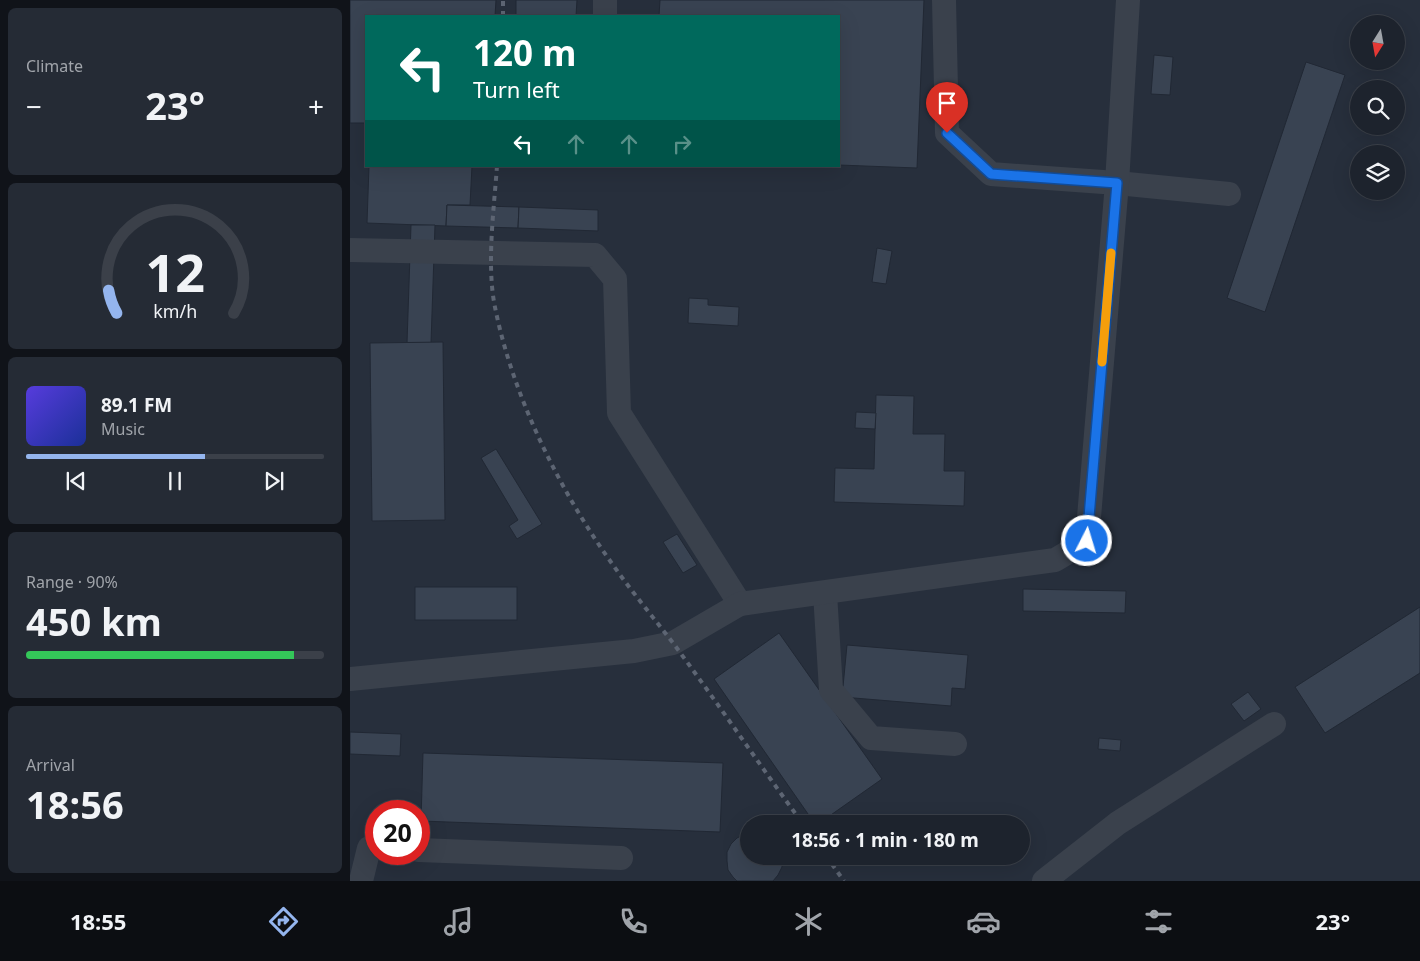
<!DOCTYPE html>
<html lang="en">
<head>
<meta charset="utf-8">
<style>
	:root { --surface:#1d232d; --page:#252b35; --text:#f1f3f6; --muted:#a0a4aa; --line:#3b4049; --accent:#94b5ee }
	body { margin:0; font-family:"Noto Sans",sans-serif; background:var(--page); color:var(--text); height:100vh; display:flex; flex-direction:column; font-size:19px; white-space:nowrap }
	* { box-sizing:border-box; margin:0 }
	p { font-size:16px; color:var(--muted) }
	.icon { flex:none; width:28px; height:28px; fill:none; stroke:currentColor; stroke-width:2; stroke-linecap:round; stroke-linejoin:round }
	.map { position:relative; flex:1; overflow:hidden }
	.panel { display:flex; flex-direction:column; gap:8px; padding:8px; background:#101319; width:350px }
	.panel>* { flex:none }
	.hud { position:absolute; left:15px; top:15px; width:475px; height:152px; border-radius:0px; box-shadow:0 5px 20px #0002,0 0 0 1px var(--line); background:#00695c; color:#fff; overflow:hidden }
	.needle { width:32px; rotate:191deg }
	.buttons { position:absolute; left:1000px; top:15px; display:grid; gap:10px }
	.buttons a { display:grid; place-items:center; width:55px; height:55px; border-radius:50%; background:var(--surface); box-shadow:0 5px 20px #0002,0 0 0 1px var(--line); font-size:25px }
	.speed { position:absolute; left:15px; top:800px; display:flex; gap:10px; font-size:25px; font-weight:700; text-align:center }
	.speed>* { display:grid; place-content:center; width:65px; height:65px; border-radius:50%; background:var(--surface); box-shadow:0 5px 20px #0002,0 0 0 1px var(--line); line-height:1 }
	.speed .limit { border:8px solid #d22; background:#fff; color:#111 }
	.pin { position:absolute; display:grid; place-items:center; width:42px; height:42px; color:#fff; margin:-51px -21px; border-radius:50% 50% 50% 0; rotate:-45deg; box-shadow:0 0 5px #0007 }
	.pin .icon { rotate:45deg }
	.me { position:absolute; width:55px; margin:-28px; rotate:5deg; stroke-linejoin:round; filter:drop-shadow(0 0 4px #0008) }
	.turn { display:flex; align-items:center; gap:18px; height:105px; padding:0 25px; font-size:22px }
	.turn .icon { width:65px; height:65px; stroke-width:2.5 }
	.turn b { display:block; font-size:35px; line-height:42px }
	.lanes { display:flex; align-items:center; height:48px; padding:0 25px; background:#0003; justify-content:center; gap:25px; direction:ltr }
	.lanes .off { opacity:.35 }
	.big { font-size:38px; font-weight:700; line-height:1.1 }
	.panel .tile { flex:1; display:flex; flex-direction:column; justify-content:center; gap:8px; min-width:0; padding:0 18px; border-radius:8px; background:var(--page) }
	.panel .dial { align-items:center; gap:0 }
	.dial svg { height:130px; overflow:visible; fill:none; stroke:var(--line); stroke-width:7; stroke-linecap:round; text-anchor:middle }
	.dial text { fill:var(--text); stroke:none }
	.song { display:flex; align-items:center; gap:15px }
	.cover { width:60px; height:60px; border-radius:8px; background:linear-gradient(135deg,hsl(250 70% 55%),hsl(230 70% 35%)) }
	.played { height:5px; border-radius:2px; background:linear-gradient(90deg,var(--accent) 60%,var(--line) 60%) }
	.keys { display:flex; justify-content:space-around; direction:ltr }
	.heat { display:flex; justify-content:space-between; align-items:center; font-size:28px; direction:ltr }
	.charge { height:8px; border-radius:4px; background:linear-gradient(90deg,#34c759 90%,var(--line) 0) }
	.trip { position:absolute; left:390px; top:815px; width:290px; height:50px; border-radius:25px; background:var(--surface); box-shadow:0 5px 20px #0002,0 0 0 1px var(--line); font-weight:700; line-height:50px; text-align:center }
	.tabs { display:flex; height:80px; justify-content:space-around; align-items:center; background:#0c0e12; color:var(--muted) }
	.tabs .icon { width:35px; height:35px }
	.tabs .selected { color:var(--accent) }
	.tabs b { font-size:22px; color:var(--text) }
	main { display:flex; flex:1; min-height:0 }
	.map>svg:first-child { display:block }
	.building { fill:#394352; stroke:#212834 }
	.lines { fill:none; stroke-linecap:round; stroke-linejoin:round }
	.minor { stroke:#3a414c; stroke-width:24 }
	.rail { stroke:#5d6573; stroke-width:4; stroke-dasharray:5 5; stroke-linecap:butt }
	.route-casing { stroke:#114b97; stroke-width:12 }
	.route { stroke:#1a73e8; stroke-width:9 }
	.slow { stroke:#f59e0b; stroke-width:9 }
</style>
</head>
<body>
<main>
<section class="panel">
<div class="tile"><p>Climate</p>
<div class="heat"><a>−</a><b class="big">23°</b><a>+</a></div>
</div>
<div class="tile dial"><svg viewBox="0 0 100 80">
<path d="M14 69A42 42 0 1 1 86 69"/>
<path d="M14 69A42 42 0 0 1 9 55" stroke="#94b5ee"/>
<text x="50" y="56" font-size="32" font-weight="700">12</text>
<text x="50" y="72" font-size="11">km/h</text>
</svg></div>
<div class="tile">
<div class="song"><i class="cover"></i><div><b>89.1 FM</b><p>Music</p></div></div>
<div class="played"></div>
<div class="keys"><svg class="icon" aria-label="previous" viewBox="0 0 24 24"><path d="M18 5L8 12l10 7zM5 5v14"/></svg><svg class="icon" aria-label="pause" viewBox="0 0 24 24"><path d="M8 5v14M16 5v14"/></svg><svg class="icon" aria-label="next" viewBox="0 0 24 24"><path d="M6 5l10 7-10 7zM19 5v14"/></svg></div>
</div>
<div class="tile"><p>Range · 90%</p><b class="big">450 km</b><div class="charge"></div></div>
<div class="tile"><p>Arrival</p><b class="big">18:56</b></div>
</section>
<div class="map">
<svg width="1070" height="881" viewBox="0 0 1070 881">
	<rect width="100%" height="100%" fill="#272f3c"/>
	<!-- building -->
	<g class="building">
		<path d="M0,0H146L145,16H16V123H0Z"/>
		<path d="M166,0H227L226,16H166Z"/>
		<path d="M310,0H574L567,168L489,165V16H309Z"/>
		<path d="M804,55L823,57L820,95L801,94Z"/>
		<path d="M956,62L995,75L915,312L877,298Z"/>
		<path d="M19,166H122L120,205H97L96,226L17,223Z"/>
		<path d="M97,205L169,207L168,228L96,226Z"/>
		<path d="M169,207L248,210V231L168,228Z"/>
		<path d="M61,225H85L81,343H57Z"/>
		<path d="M527,248L542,251L536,284L522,282Z"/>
		<path d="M339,298L358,299V305L389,307L388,326L338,323Z"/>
		<path d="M93,342L95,520L22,521L20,343Z"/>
		<path d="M526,395L564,396L563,434H595L594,471H615L614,506L484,502L485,468L524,469Z"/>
		<path d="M506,412L526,413L525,429L505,428Z"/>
		<path d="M146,449L192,524L167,539L159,526L168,520L131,458Z"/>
		<path d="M327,534L347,565L333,573L313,542Z"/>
		<rect x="65" y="587" width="102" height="33"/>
		<path d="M673,589L776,591L775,613L673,611Z"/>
		<path d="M1070,607V673L975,733L945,687Z"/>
		<path d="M429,633L532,779L468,824H465L364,679Z"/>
		<path d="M497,645L618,655L615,689L602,688L601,706L492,697Z"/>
		<path d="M898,692L911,709L894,721L881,704Z"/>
		<path d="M0,732L51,734L50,756L0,754Z"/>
		<path d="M749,738L771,740L770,751L748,749Z"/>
		<path d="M73,753L373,763L370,832L71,821Z"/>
		<path d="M399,832V856H432V867L428,875L423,881H387L383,877L378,870L377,861V852L381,844L387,838Z"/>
	</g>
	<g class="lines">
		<!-- minor -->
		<g class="minor">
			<path d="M594,0L597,133L641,174L767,183L879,194"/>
			<path d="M255,16V0"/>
			<path d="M0,250L245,255L265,279L269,413L390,604"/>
			<path d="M475,593L481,690L521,738L605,744"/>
			<path d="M0,679L284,651L323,643L390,604L705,560L737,541L767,183L778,0"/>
			<path d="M69,850L271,858"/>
			<path d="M11,881L19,848H26"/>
			<path d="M694,881L768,823L924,724"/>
		</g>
		<!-- rail -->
		<g class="rail">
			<path d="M153,16V0"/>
			<path d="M147,166C144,208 137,261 144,302C161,393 209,490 263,565C282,592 303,617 323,643C367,702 409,764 453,824"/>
			<path d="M476,856L494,881"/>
		</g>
	</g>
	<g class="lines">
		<defs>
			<path id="route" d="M597,133L641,174L767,183L737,541"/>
		</defs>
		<!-- route casing -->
		<use href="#route" class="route-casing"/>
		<!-- route -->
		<use href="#route" class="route"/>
		<!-- slow -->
		<path class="slow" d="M752,362L761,253"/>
	</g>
</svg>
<div class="buttons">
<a><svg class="needle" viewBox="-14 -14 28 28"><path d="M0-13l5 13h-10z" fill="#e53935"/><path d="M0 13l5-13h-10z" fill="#a0a4aa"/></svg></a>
<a><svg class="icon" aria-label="search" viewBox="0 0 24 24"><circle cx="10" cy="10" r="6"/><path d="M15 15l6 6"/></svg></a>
<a><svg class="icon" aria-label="layers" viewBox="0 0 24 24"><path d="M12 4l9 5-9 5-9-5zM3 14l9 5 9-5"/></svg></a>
</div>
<div class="speed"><div class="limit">20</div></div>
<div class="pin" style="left:597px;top:133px;background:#d93025"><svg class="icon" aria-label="arrive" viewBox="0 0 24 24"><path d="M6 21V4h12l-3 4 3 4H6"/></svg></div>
<svg class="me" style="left:737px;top:541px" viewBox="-20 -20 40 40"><circle r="17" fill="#1a73e8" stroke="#fff" stroke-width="3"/><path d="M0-11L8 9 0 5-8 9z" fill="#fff"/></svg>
<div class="trip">18:56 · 1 min · 180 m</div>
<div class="hud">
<div class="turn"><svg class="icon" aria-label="left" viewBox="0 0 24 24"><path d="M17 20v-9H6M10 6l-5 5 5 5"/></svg><div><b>120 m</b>Turn left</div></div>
<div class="lanes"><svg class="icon" aria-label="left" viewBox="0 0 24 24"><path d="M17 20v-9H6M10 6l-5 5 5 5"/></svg><svg class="icon off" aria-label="ahead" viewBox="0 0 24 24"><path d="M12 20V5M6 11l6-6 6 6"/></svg><svg class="icon off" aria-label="ahead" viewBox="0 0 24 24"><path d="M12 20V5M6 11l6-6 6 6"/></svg><svg class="icon off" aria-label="right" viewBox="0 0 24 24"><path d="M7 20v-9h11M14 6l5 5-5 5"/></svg></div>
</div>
</div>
</main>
<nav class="tabs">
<b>18:55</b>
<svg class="icon selected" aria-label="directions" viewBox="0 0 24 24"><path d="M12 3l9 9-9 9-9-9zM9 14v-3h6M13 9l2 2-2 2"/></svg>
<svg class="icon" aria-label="music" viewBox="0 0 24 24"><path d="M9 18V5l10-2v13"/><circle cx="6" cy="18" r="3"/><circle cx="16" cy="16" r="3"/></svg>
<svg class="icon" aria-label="phone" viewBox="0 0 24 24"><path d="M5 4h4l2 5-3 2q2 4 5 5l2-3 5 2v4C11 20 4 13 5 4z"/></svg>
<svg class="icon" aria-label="climate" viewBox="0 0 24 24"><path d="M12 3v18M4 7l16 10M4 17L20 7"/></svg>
<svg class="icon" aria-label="car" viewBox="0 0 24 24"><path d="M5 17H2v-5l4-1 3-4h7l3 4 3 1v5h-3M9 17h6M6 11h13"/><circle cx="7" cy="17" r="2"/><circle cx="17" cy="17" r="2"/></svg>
<svg class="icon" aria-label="filters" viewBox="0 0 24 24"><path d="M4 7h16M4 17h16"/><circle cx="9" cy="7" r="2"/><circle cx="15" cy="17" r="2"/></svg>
<b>23°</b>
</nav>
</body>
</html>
